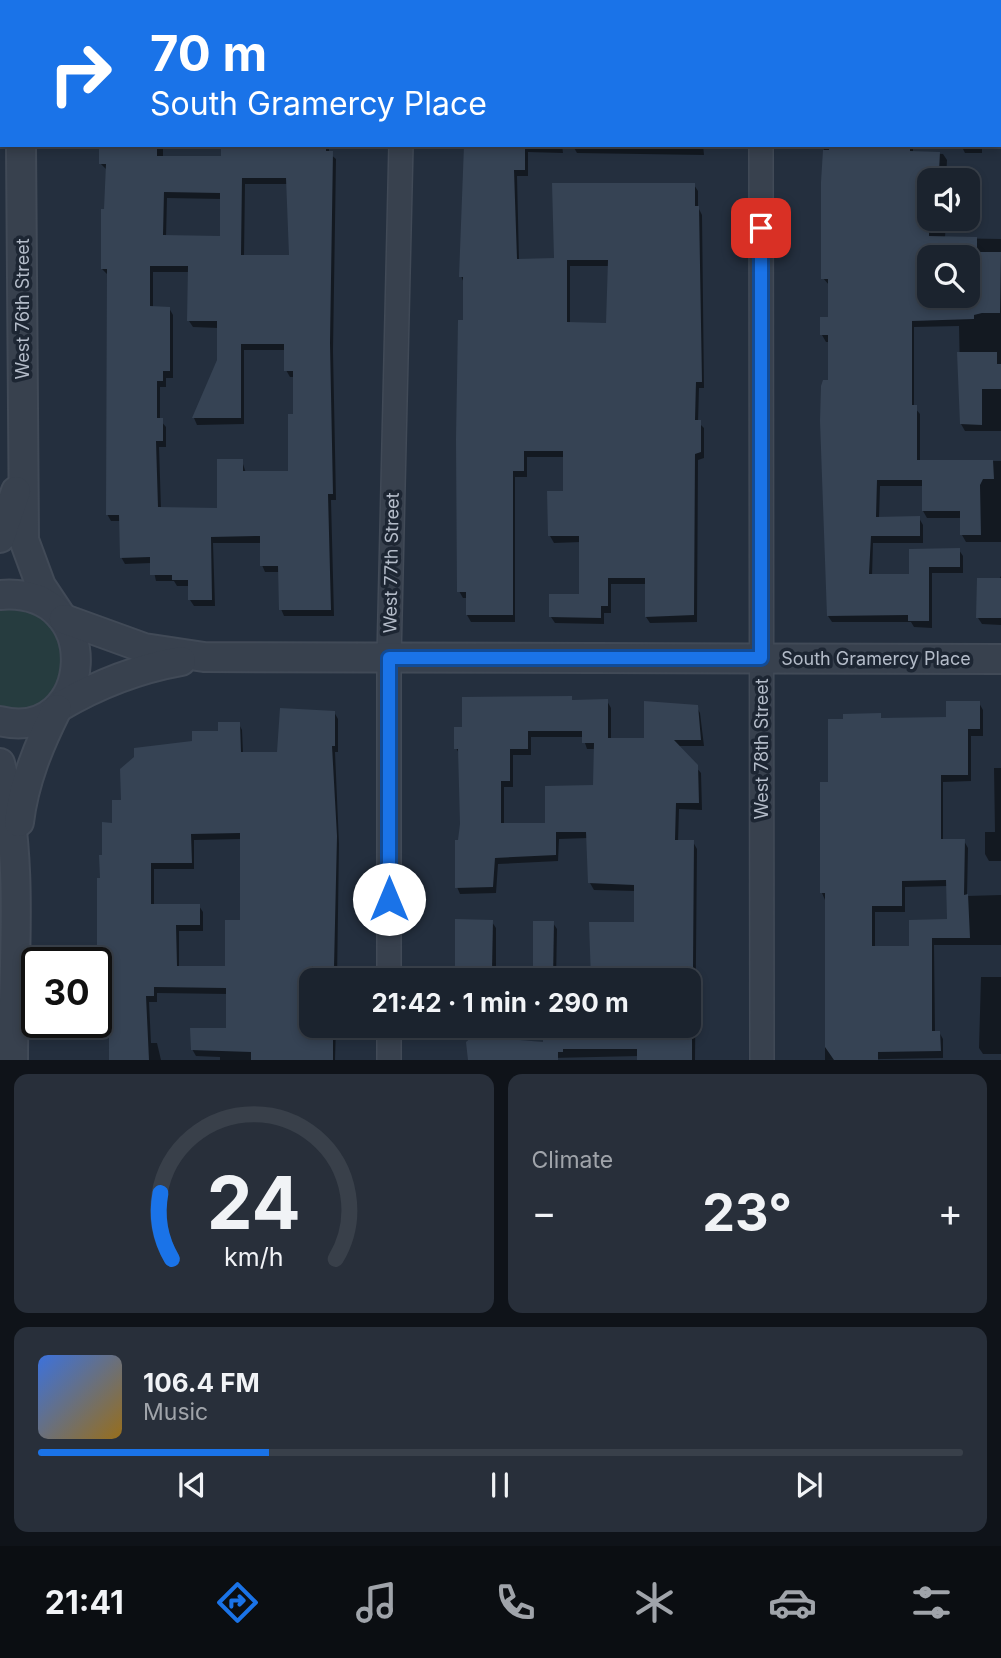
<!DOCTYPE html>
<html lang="en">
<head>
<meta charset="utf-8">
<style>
	:root { --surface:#1b232e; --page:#282f3a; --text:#f1f3f6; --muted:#a0a4aa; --line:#39404a; --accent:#1a73e8 }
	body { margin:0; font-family:Inter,sans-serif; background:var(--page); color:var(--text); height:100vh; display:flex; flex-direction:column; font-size:26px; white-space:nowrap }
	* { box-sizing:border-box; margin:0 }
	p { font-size:23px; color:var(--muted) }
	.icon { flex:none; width:38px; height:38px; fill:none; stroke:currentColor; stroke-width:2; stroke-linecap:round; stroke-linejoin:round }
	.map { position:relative; height:1060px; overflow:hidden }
	.drawer { display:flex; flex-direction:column; gap:14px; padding:14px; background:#0f1319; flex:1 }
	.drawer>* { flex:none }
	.banner { position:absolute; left:0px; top:0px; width:1001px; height:147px; box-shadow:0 4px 10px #0003,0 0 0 2px var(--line); background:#1a73e8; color:#fff; overflow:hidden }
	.fabs { position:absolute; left:917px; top:168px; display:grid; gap:14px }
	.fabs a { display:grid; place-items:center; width:63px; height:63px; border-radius:14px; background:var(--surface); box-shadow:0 4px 10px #0003,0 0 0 2px var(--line); font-size:35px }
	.speed { position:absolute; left:21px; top:947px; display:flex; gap:14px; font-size:35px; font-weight:700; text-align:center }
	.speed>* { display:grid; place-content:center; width:91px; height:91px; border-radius:50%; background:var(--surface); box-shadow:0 4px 10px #0003,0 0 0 2px var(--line); line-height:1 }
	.speed .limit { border:4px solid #111; border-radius:10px; background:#fff; color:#111 }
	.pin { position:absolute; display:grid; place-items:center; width:60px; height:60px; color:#fff; margin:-30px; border-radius:14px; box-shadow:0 4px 10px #0006 }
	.me { position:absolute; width:77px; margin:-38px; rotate:0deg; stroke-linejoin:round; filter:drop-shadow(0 0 5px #0008) }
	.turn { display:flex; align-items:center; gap:24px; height:147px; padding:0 35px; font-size:32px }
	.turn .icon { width:91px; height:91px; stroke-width:2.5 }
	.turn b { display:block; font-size:49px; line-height:60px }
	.big { font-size:52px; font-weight:700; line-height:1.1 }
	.drawer .card { flex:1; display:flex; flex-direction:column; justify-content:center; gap:10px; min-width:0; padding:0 24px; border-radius:14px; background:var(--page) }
	.drawer .dial { align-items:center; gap:0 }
	.dial svg { height:182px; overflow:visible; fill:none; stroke:var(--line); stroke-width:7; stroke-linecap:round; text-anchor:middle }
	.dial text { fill:var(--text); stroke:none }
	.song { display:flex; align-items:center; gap:21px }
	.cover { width:84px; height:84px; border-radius:10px; background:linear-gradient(135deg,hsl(220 70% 55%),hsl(40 70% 35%)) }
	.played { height:7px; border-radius:4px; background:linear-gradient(90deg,var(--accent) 25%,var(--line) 25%) }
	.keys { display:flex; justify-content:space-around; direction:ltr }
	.heat { display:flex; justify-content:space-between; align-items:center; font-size:38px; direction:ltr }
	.drawer .tiles { flex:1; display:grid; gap:14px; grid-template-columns:1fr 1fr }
	.card:last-child { grid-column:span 2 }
	.trip { position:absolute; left:299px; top:968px; width:402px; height:70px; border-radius:14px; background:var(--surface); box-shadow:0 4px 10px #0003,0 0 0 2px var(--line); font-weight:700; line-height:70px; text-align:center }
	.tab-bar { display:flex; height:112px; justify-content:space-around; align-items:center; background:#0b0e12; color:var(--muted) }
	.tab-bar .icon { width:49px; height:49px }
	.tab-bar .on { color:var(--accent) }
	.tab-bar b { font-size:32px; color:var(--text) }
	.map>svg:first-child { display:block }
	.green { fill:#263c3f }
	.shadow { fill:#0007; fill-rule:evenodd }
	.building { fill:#364354; fill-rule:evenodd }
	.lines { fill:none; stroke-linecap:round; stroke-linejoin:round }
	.minor-casing { stroke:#414a57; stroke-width:26 }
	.tertiary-casing { stroke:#414a57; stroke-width:32 }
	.minor { stroke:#38414e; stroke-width:23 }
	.tertiary { stroke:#38414e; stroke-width:28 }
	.route-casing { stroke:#114b97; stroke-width:18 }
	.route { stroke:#1a73e8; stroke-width:12 }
	.labels { text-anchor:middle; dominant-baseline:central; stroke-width:7; stroke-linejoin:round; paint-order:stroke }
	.street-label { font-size:18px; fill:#b4bcc9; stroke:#1d2633 }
</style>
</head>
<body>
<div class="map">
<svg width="1001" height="1060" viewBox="0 0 1001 1060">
	<rect width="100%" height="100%" fill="#242f3e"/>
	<!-- green -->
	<path class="green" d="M0,600H22L70,640L54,704L0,716Z"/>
	<!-- shadow -->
	<g class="shadow">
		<path d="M103,0H330V2Z"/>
		<rect x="461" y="0" width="147" height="2"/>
		<rect x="645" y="0" width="60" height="2"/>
		<path d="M824,0H1001V73L999,2Z"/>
		<path d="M101,145H163V158H223L289,145H329V153L336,159L333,351L336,500H331L334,616H284L281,609L280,572H265L262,565V543H213L215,606H194L190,600V586H177L174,581H156L152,563L125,564L121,557V521H111L107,514L108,275L102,269L107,170L100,163ZM245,184H288L291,257H244ZM167,198L222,199V237H166ZM153,272H190L189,321L193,327L218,328V360L194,418L197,425L244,424V350H286V370L290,377H295L290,472L246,473L242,461L219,510L161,509L159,447H166V427L160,420V387H166V378H173V315L169,308H153Z"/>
		<path d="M465,145H562L563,153L528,152V176H517L519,260H556L694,185L698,191V207L702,215L704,388H699L698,422L704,428V458L698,460L697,622L650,623L646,617L647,584H611V613H604V624L555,623L551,617L581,596V542L554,543L550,536L564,492L565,457H527V477H515V622H471L467,615V598H463L459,591L464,322V283L461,276ZM570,266H610L608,325L570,324Z"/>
		<path d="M703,145L704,155L577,153L573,146Z"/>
		<path d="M824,145H913V153L943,154L947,160L946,180H929V219H946L945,238L1001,239V431H965L961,424L959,326L914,327V407L920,414V461H1001V542H966L962,535V518H927L923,511V486H880L879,519L919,518L923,525V543H873L872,576H910L959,550L963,556V573H932V628L914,627L911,622H832L828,616L829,342H826L822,335V319H829V285L823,278ZM929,257H968V296H929Z"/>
		<path d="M961,145H982V153H965Z"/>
		<path d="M1001,576V625L982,624L978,618Z"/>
		<path d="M571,698L573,702L607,701L611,708V739H645L696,706L700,713L704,746H677L701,773L702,810L679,809L678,842H693L697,849L695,1060H639V1056L469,1060L467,1031L463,1026H509V1043L545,1044V1030H603V1026H690V980H592L635,924V891L594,890L590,883L588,838L559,839L558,861L498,864L496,893L460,894L457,887L461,824L460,755L456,748L464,729ZM531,737H583L587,749H596L595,787L546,824H504V787H513V755H531Z"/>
		<path d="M979,703L983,710V736H971V781L943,782V841H964L968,848L967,896L1001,895V945H934L935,1032H939L943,1039V1058L825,1060V900L822,893L830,784L880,715L882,720L947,719ZM948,886L949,921L910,948H875V912H905V887Z"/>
		<path d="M334,712L338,719V752H335L339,844L337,980H312V1026H336L335,1060H220V1057L196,1056L192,1049L227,1029L228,994L157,993V1002H149L151,1043H157L161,1060H111V1028H103L99,1022L105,1005L103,965L99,959L104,857L122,802L194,742L239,724L242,730L243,753H279ZM242,839V922L227,967H179V931H203V912L199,906H154V869H194V840Z"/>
		<path d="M994,768H1001V861H989L985,854V832H995Z"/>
		<path d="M457,921L492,922L496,928V980H456Z"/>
		<path d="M553,923L557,929L556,980H533Z"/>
		<path d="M981,977H1001V1054H983L979,1048Z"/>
	</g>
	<!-- building -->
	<g class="building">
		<path d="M99,145H157V156H221V145H326V151H333L330,343L333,494H328L331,610H279L278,566H260V536L211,537L212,600H188V580H172V575H150V557L120,558L119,515H106L107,269H101V209H104L106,164H99ZM242,178H286L289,255H241ZM164,192L220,193V236L163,235ZM150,266H188L187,321H217V360L192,418H241V344H284V371H293V414H288V471H243V459H217V508L158,507L156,441H163V418H157V381H163V371H170V307L150,306Z"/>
		<path d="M464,145H525V170H514L517,259L554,258L552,183H695V206H699L702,382H696L695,420H701V452L695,454L694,615L645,617V578H608V606H601V618L549,617V594H579V536H548L547,491H563V451H524V471H513V615H466V592H457L456,439L458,320H463V277H459ZM567,260H608L606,323L567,322Z"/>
		<path d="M829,145H910V151L940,152L939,172H929V236L977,237V252H1001L1000,313H982L974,315V319L912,321V405H917V460H993L994,479H983L980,485L981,535H960V511H922V480H877L876,517L920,516V536H871L869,574H909V549L960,548V567H929V621H908V615L827,616L820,421L821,386L823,380H828V335H820V317H828V279H821V182L823,150H829ZM929,257H968V296H929Z"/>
		<path d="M957,352H997V364H1001V389H982V425L960,424Z"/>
		<path d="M977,578H1001V618H976Z"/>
		<path d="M572,696V700L608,699V738H644V701L698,705L701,740H674L698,765L699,803H676L675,840H694L693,968H627V980H591L589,922H634V885L588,883L586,832H556V855L495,858L493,887L455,888V840H458L460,824L458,749H454V727H462V697ZM528,731H582V743H594L593,785L545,786V823H501V781H510V749H528Z"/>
		<path d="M946,701H980V729H968V775H941V839H965L964,895L968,894L970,938H932V1031H940L941,1051L878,1052V1060H834L825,1047V893H820V782H828V719H843V714L881,713V718L946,717ZM946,880L947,919L909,920V946H872V906H902V881Z"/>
		<path d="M280,708L335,711V746H332L337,836L334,967L312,966V1030H333V1060H251V1052L191,1050L190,1028H226V988L154,987V996H146L149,1060H109V1022H97V1003H103L102,959H97V878H100L99,855H102V822L112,823V800H121L120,769L134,757V748L192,741V731H218V722H240L241,752H277ZM240,833V920H225V966H177L176,925H200V904H151V863H192L191,834Z"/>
		<path d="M455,919L493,920L492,970L455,968Z"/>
		<path d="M533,921H554L553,980H533Z"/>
		<path d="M603,1026H692V1060H637V1049H563V1052H558V1060H468L466,1042L472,1036L543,1042V1031H588L603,1029Z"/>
	</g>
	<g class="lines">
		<defs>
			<g id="minor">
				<path d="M761,0V2"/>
				<path d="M404,2V0"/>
				<path d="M761,145L762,1060"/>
				<path d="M389,980V658L401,145"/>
				<path d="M389,1026V1060"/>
			</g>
			<g id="tertiary">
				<path d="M21,0V2"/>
				<path d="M21,145L24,540L41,586L61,616"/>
				<path d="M0,538L16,491"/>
				<path d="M0,595C108,586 94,745 0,721"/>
				<path d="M64,619L144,648L204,657L1001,659"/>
				<path d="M59,707C98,684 136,669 181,661"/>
				<path d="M0,763C25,858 13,963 13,1060"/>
				<path d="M19,822C24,781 39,745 57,709"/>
			</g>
		</defs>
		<!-- minor casing -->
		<use href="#minor" class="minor-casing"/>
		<!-- tertiary casing -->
		<use href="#tertiary" class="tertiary-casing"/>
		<!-- minor -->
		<use href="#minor" class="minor"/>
		<!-- tertiary -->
		<use href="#tertiary" class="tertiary"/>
	</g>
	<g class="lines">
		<defs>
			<path id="route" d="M389,899V658H761V228"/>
		</defs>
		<!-- route casing -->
		<use href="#route" class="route-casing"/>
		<!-- route -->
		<use href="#route" class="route"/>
	</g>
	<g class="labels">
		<!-- street labels -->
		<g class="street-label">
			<text transform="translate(22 309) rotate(-90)">West 76th Street</text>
			<text transform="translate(391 563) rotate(-89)">West 77th Street</text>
			<text x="876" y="658">South Gramercy Place</text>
			<text transform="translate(761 749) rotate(-90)">West 78th Street</text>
		</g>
	</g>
</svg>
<div class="fabs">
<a><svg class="icon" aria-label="sound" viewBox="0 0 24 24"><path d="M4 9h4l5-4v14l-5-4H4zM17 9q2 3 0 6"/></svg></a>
<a><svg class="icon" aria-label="search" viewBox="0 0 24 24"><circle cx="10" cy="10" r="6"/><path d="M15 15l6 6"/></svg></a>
</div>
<div class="speed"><div class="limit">30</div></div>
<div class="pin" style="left:761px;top:228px;background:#d93025"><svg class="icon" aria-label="arrive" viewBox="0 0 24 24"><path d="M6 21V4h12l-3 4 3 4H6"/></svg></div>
<svg class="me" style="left:389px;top:899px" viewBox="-20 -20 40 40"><circle r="19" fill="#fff"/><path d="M0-13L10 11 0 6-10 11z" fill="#1a73e8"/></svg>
<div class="trip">21:42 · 1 min · 290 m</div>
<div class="banner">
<div class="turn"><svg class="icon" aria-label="right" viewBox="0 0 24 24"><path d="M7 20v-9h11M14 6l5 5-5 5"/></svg><div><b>70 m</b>South Gramercy Place</div></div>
</div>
</div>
<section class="drawer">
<div class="tiles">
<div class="card dial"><svg viewBox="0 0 100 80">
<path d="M14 69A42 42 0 1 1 86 69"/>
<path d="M14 69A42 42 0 0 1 9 40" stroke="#1a73e8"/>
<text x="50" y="56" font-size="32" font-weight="700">24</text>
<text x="50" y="72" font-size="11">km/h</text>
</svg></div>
<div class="card"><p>Climate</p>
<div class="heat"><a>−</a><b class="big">23°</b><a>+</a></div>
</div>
<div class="card">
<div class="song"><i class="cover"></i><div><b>106.4 FM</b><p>Music</p></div></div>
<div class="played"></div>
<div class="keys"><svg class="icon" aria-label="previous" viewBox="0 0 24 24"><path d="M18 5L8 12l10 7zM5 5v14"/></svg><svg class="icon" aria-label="pause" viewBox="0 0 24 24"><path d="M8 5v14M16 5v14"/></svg><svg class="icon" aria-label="next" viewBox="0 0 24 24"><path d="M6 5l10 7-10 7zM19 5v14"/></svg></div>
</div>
</div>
</section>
<nav class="tab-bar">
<b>21:41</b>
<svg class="icon on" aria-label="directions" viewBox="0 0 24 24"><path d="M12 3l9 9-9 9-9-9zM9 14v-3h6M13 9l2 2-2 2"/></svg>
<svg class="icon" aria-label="music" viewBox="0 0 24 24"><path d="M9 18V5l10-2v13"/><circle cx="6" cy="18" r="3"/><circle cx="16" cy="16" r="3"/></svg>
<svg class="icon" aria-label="phone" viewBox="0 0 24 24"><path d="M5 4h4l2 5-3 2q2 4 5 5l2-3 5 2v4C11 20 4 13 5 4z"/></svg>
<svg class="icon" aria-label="climate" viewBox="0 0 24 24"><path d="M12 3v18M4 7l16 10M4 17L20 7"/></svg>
<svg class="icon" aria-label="car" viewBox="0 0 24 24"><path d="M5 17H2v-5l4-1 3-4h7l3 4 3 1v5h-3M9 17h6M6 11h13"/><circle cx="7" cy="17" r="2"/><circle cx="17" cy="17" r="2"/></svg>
<svg class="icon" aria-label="filters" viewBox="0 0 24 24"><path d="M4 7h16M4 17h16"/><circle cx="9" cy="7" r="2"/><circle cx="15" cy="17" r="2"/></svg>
</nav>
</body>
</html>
